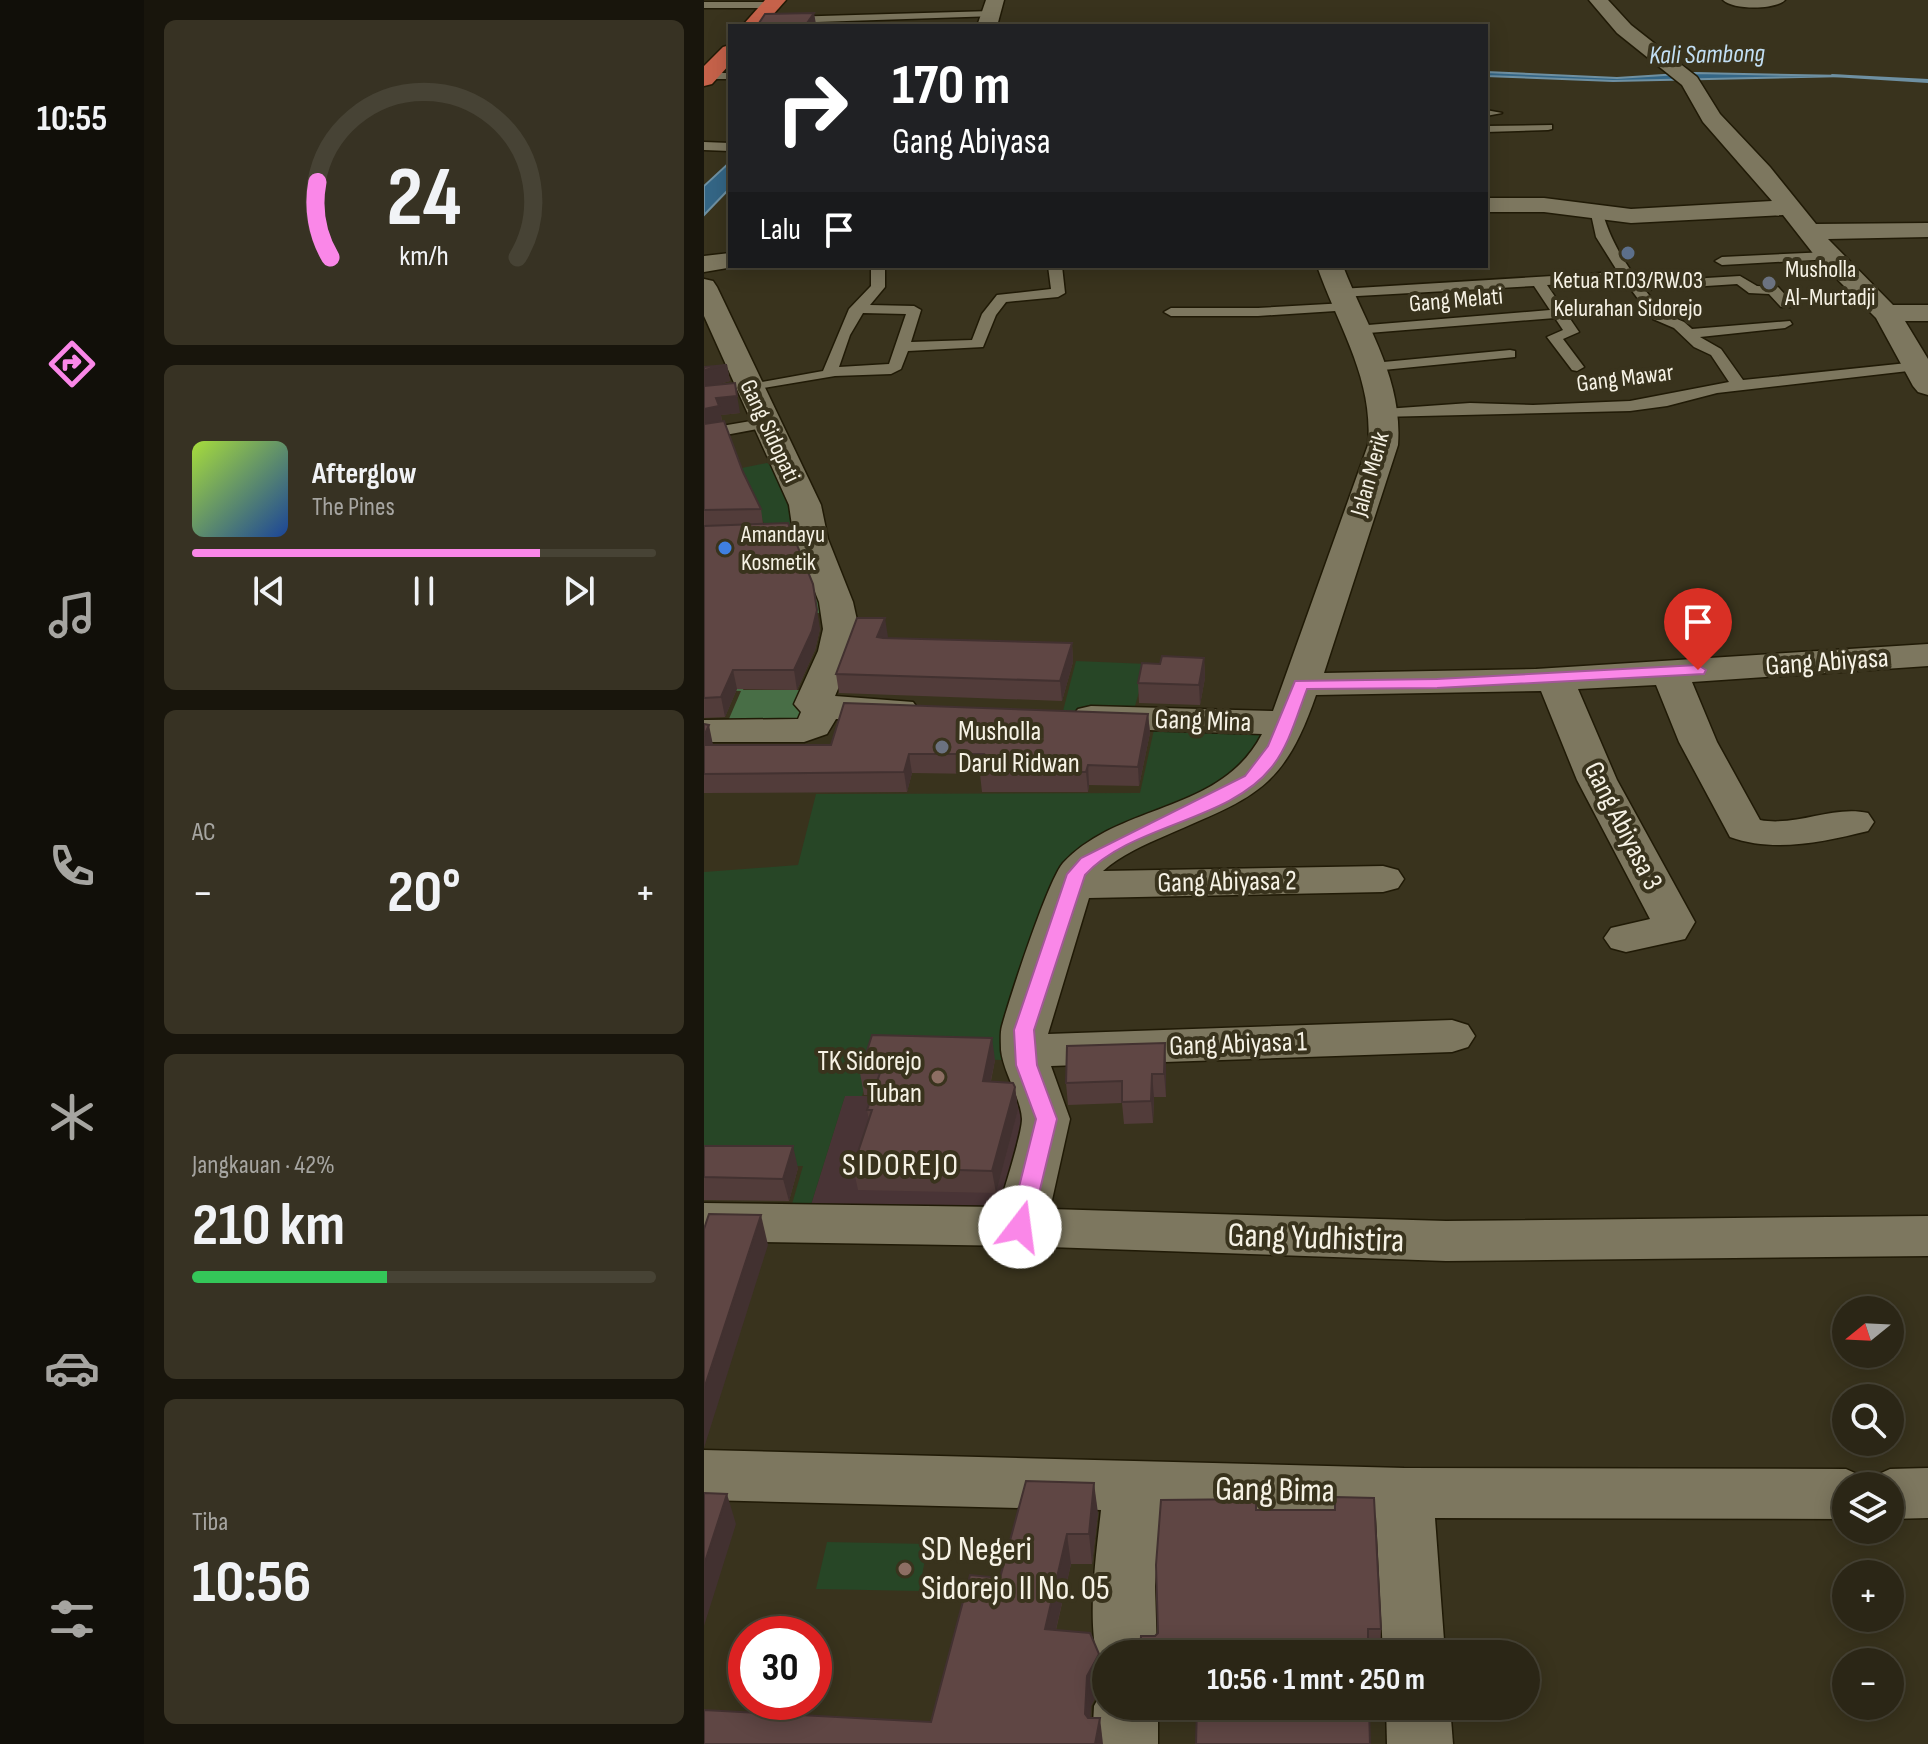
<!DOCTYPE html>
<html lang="id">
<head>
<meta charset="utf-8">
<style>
	:root { --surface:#2b2616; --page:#373223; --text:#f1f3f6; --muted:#a6a5a1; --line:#474335; --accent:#fa87e8 }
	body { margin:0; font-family:"Sofia Sans Condensed",sans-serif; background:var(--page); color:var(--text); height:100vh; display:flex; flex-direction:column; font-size:30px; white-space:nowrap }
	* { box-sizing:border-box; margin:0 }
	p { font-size:26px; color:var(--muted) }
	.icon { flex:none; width:44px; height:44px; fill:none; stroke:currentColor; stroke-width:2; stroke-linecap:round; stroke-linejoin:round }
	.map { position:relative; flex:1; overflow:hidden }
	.drawer { display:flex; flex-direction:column; gap:20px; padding:20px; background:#18150c; width:560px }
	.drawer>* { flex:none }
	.hud { position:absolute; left:24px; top:24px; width:760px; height:244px; border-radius:0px; box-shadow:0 4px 20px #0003,0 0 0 2px var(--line); background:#202124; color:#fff; overflow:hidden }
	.needle { width:52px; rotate:252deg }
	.fabs { position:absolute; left:1128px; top:1296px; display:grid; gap:16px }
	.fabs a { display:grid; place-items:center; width:72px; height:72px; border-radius:50%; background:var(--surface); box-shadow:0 4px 20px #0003,0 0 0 2px var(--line); font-size:40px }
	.speed { position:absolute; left:24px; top:1616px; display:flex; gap:16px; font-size:40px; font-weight:700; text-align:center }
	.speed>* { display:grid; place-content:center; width:104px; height:104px; border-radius:50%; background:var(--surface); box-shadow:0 4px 20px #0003,0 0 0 2px var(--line); line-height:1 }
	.speed .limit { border:12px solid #d22; background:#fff; color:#111 }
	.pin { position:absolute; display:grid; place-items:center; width:68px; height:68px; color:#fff; margin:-82px -34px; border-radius:50% 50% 50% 0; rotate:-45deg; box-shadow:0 0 8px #0007 }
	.pin .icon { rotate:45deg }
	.me { position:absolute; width:88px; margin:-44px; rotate:15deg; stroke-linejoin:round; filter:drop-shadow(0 0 6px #0008) }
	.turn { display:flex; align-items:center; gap:28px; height:168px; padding:0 32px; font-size:36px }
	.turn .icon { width:104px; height:104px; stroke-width:2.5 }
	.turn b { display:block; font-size:56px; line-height:68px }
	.then { display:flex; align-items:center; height:76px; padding:0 32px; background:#0003; gap:16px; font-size:30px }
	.big { font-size:60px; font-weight:700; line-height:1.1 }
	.drawer .tile { flex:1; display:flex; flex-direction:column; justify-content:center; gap:12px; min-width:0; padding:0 28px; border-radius:12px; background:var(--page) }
	.drawer .dial { align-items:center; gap:0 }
	.dial svg { height:208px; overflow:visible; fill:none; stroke:var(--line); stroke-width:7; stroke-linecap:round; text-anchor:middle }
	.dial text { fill:var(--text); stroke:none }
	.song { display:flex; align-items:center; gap:24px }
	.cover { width:96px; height:96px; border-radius:12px; background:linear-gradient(135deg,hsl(80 70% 55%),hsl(220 70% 35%)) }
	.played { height:8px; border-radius:4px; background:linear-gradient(90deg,var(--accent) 75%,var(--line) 75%) }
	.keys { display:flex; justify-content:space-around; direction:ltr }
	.heat { display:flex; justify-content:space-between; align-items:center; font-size:44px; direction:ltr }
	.charge { height:12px; border-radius:6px; background:linear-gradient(90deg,#34c759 42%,var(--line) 0) }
	.trip { position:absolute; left:388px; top:1640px; width:448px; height:80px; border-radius:40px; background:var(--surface); box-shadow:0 4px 20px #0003,0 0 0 2px var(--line); font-weight:700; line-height:80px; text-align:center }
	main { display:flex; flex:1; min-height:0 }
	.tab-bar { display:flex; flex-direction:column; width:144px; justify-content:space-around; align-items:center; background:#110f09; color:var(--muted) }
	.tab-bar .icon { width:56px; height:56px }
	.tab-bar .current { color:var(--accent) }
	.tab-bar b { font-size:36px; color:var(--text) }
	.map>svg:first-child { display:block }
	.commercial { fill:#493436 }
	.green { fill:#274626 }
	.forest { fill:#486e46 }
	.water { fill:#346686; stroke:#6e90a2; stroke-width:2 }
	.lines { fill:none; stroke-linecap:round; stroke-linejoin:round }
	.stream { fill:#6e90a2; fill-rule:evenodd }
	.service-casing { stroke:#201a06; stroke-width:3 }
	.minor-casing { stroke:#201a06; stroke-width:3 }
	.trunk-casing { stroke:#201a06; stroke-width:3 }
	.service { fill:#7d775f; fill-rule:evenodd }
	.minor { fill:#7d775f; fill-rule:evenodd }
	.trunk { fill:#c6624a; fill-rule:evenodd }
	.wall { fill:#523c3a }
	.shaded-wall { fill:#423130 }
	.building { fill:#5f4644; stroke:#423130; stroke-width:2 }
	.route { fill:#fa87e8; stroke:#a25897; stroke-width:2 }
	.service-dot { fill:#5c6f8a; stroke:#39331d; stroke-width:3 }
	.worship-dot { fill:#6b7280; stroke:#39331d; stroke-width:3 }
	.shop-dot { fill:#3f7fe0; stroke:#39331d; stroke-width:3 }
	.education-dot { fill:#8d6e63; stroke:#39331d; stroke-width:3 }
	.labels { text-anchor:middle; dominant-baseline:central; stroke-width:8; stroke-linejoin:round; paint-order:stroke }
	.far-poi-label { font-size:24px; fill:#f6f2e5; stroke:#39331d; text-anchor:start }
	.far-street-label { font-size:24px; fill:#f6f2e5; stroke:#39331d }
	.far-water-label { font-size:26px; font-style:italic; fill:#c2dff4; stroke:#39331d }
	.street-label { font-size:28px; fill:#f6f2e5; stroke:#39331d }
	.poi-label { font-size:28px; fill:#f6f2e5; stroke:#39331d; text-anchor:start }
	.quarter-label { font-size:32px; letter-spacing:2px; fill:#f6f2e5; stroke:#39331d }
	.near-street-label { font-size:34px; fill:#f6f2e5; stroke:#39331d }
	.near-poi-label { font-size:34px; fill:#f6f2e5; stroke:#39331d; text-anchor:start }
</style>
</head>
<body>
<main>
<nav class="tab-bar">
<b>10:55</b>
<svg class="icon current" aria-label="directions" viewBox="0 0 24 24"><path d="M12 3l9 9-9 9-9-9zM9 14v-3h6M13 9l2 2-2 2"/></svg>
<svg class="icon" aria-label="music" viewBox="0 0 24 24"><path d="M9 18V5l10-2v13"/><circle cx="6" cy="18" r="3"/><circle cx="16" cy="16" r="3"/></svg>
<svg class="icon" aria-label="phone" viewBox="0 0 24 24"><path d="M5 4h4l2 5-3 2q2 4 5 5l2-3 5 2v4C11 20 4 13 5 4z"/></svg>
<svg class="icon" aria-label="climate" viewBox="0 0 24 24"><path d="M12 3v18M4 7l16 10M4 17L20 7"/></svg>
<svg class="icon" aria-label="car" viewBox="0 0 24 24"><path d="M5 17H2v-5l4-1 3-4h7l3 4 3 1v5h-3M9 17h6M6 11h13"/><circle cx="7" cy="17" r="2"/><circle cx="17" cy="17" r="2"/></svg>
<svg class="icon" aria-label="filters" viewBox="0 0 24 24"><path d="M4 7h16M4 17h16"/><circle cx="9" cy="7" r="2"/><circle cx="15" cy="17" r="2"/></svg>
</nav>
<section class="drawer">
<div class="tile dial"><svg viewBox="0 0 100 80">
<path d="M14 69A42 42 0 1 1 86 69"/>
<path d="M14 69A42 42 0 0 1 9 40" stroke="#fa87e8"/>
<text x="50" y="56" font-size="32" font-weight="700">24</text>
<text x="50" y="72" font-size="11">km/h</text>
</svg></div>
<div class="tile">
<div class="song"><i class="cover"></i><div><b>Afterglow</b><p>The Pines</p></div></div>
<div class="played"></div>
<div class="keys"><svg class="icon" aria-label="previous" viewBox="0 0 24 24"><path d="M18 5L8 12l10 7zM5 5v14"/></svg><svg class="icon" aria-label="pause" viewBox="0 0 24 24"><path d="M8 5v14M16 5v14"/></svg><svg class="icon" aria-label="next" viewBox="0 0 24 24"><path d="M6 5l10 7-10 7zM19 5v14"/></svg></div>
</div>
<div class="tile"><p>AC</p>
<div class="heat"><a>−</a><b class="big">20°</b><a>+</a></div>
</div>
<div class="tile"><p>Jangkauan · 42%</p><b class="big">210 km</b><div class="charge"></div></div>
<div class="tile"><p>Tiba</p><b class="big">10:56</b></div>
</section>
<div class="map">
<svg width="1224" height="1744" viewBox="0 0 1224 1744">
	<rect width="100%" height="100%" fill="#39331d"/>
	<!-- commercial -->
	<path class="commercial" d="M141,1095L320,1104L323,1113L301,1213L105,1211Z"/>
	<!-- green -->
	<g class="green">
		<path d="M72,461L97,529L64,534L38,468Z"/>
		<path d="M372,661L443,664L429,713L359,711Z"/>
		<path d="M451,725L571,729L555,762L403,842L300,1060L170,1057L158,1096H141L105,1211H86L99,1166H0V872L94,865L112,794L436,793Z"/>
		<path d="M123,1542L224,1544L215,1591L112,1589Z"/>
	</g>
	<!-- forest -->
	<path class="forest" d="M110,573L125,613L48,612L23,669H47L39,690H108L94,729L21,728L37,691L0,690V649L26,593H53L61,574Z"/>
	<!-- water -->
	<g class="water">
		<path d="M782,72L913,78L991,73L1144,76L909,81L782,76Z"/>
		<path d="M26,162V188L0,215V186Z"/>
	</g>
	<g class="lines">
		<!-- stream -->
		<path class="stream" d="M1127,74L1224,79V83L1129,77Z"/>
		<defs>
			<g id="service">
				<path d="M0,2H68L73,5L68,8H0Z"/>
				<path d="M288,11L292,12V16L83,23L78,20L83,17Z"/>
				<path d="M0,73H26V79H3Z"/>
				<path d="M782,110L798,113L782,116Z"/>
				<path d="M848,125V129L844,130L782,132V126Z"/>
				<path d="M0,142L26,143V151L0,150Z"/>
				<path d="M893,210L899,214C907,241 919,260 935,282L1036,276L1053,286L1074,287L1087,301V307H1077L1065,294L1045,293L1033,284L941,290L959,313L980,322L988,329L1086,321L1088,324L1081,328L996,337L1017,349L1039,380L1213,362L1220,366L1213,370L1013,393L963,406L926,411L675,417V411L681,409L766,403L829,405L926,401L1025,382L1007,355L990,347L970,328L949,319L920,280L843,285L875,332L859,339L880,367L873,371L868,370L843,337L859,330L851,318L652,334L645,330L652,326L846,310L830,286L636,297L629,293L636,289L914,272L892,237L887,214Z"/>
				<path d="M1124,252L1131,256L1129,259L1018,265L1011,261L1018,257Z"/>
				<path d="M167,266H181V287L166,305L210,306L217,310L207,342L268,340L278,314L293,295L347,289L344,266H358L361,293L354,297L302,302L292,315L279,347L204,351L197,369L187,374L131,376L41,391V385L119,371L145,309L167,286ZM159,313L202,314L185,364L135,367L146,335Z"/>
				<path d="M642,303L647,304V310L554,316H467L460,312L467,308H554Z"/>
				<path d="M806,350L811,351V357L669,371L662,367L669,363Z"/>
				<path d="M64,418L70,420V426L0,439V429Z"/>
			</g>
			<g id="minor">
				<path d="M282,0H300L293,26H273Z"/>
				<path d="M885,0H904L927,25L993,77L1016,114L1066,167L1112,224L1224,223V237L1124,239L1189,305H1224V321H1201L1224,359V395L1214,392L1209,386L1172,318L1115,261L1079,215L927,223L840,212H782V198H840L927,209L1068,201L999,122L978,85L913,33Z"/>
				<path d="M1019,0H1081C1071,10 1029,10 1019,0Z"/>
				<path d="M26,253V266H35L0,272V256Z"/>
				<path d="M613,266H639C662,326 699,378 694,445L620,673L832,669L1224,644V666L988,682L1013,742L1056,820C1092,827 1129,805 1164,813L1170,822L1164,831C1119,842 1070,853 1026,837L975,742L952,685L874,689L913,780L991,922L981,939L922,952L907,948L900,938L907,928L946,919L873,780L837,691L612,695C579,791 549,797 463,835C440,845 417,855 399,871L679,866L694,870L700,879L694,888L679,892L385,898L344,1034L748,1020L764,1025L771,1036L764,1047L748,1052L347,1066L366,1119L346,1209L742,1221L1224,1216V1256L742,1261L316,1246L0,1241V1203L295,1207C300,1189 318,1134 318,1119C317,1098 299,1072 297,1050C297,1043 296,1033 298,1026C306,997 344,880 359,863C416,802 517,814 558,734L387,728L374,725L368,717L374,709L387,706L569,711L664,445C670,379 634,326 613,266Z"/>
				<path d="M0,279L9,281L13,287L117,505L124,539L149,602L155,629L150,651L131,696L209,702L215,710L209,718L196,721L132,719L123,734L100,742H0V720L94,719L97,712L90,704L114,651L119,629L115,602L90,539L85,505L0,316Z"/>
				<path d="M0,1450L700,1468L1142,1469L1164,1479L1186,1469L1224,1468V1518L1186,1519V1486H1142V1519L731,1518L741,1654H679L672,1517L456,1512L451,1586L453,1654H402V1675C378,1647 393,1548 397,1510L0,1500Z"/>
				<path d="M402,1684V1706H454V1744H388L390,1706Z"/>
				<path d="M682,1706H746L749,1744H683Z"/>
			</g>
			<g id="trunk">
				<path d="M61,0H82L59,26H38Z"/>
				<path d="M26,45V64L8,84L0,86V66L19,47Z"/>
			</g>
		</defs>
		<!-- service casing -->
		<use href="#service" class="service-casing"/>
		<!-- minor casing -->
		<use href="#minor" class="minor-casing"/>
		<!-- trunk casing -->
		<use href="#trunk" class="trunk-casing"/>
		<!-- service -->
		<use href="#service" class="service"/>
		<!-- minor -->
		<use href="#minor" class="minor"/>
		<!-- trunk -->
		<use href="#trunk" class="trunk"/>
	</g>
	<!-- wall -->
	<g class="wall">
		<path d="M23,365L26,381L12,385L36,413L17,415L18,421L39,472L57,509L59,524L116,629L111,650L93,690L33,689L21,717L0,718V367Z"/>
		<path d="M184,637L183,638L368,643L369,662L358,701L135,693L132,674Z"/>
		<path d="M500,658L501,678L496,705L435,703L434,683L456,664Z"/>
		<path d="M444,714L446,733L435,786L385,785L384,792H278L276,774L208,773L203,792L0,793V724L9,745H127Z"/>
		<path d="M291,1060L287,1081L311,1087L314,1110L292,1193L154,1190L149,1167L165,1120L163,1110L168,1095H160L156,1073Z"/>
		<path d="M462,1065V1097H450L449,1123L420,1124L418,1103L364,1105L362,1083Z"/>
		<path d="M0,1146L94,1168L85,1201L0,1200Z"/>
		<path d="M631,1497L677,1629L676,1650L451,1636L552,1510H631Z"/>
		<path d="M394,1513L388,1564H367L352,1630L395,1654L399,1683L387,1706L386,1718L227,1722L296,1578Z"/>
	</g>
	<!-- shaded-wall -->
	<g class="shaded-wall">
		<path d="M110,13L112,24L110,26H101Z"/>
		<path d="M23,365L26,381L0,388V370Z"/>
		<path d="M31,383L36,413L17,415L18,423L0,427V409Z"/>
		<path d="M109,584L116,629L111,650L93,690L90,670Z"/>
		<path d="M181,618L184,637L176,656L173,637Z"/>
		<path d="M368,643L369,662L358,701L356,681Z"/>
		<path d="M500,658L501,678L496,705L495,685Z"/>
		<path d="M29,670L33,689L21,717L17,697Z"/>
		<path d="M444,714L446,733L435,786L434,767Z"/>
		<path d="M5,725L9,745L0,761V736Z"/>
		<path d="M205,754L208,773L203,792L200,772Z"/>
		<path d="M384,765L385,785L384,792L382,772Z"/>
		<path d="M288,1038L291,1060L282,1103L279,1081Z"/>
		<path d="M461,1043L462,1065V1097L460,1074Z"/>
		<path d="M448,1074L450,1097L449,1123L447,1101Z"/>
		<path d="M311,1087L314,1110L292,1193L288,1171Z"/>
		<path d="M89,1146L94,1168L85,1201L79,1179Z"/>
		<path d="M57,1215L64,1245L0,1448V1389Z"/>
		<path d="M390,1483L394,1513L388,1564L385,1534Z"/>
		<path d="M23,1494L32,1524L0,1626V1565Z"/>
		<path d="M363,1534L367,1564L345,1659L341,1629Z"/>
		<path d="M395,1654L399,1683L387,1706L385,1744L381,1714L383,1676Z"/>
		<path d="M396,1718L399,1744H391Z"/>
	</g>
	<!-- building -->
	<g class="building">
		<path d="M110,13L101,26H53L61,14Z"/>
		<path d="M23,365L0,370V367Z"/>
		<path d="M31,383L33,396L12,398L15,406L0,409V386Z"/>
		<path d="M20,421L39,472L57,509L0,510V424Z"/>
		<path d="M84,523L109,584L113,610L108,631L90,670H29L17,697L0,698V526Z"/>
		<path d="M153,618H181L173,637L179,638L368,643L356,681L132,674Z"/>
		<path d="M458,656L500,658L495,685L434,683L438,663L456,664Z"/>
		<path d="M140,703L444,714L434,767L384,765L382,772H276L280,754H205L200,772L0,774V745H127Z"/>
		<path d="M0,724L5,725L0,736Z"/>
		<path d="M168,1035L288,1038L279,1081L309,1083L311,1087L288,1171L149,1167L168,1110H163L176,1073H156Z"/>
		<path d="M461,1043L460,1074H448L447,1101L418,1102V1081L362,1083L363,1046Z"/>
		<path d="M0,1146H89L79,1179L0,1177Z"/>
		<path d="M5,1214L57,1215L0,1389V1229Z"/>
		<path d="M322,1481L390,1483L385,1534H363L341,1629L386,1633L395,1654L383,1676L381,1714L384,1718H396L391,1744H0V1710L227,1722L266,1575L296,1578Z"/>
		<path d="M0,1493L23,1494L0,1565Z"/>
		<path d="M631,1497L670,1498L677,1629H664V1654H436L437,1636H451L454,1633L452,1565L457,1500L552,1499V1510H631Z"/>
		<path d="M493,1706H665L666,1744H492Z"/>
	</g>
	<!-- route -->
	<path class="route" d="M994,665L1002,670L1000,674L733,688L603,689C593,715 585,746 567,768C525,821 426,825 381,875L330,1030L333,1065L353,1119L327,1227L324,1233L316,1236L308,1233L305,1227L332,1119L312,1065L310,1030L363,874L377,858L541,776L564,746L591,681L733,679Z"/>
	<!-- markers -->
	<circle class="service-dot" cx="924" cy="253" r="8"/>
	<g class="worship-dot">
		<circle cx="1065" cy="283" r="8"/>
		<circle cx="238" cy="747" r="8"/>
	</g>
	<circle class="shop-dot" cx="21" cy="548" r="8"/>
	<g class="education-dot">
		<circle cx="234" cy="1077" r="8"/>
		<circle cx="201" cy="1569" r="8"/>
	</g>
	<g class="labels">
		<!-- far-poi labels -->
		<g class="far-poi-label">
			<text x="1081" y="269">Musholla<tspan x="1081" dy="28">Al-Murtadji</tspan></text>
			<text x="924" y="280" text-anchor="middle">Ketua RT.03/RW.03<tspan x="924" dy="28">Kelurahan Sidorejo</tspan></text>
			<text x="37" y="534">Amandayu<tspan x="37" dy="28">Kosmetik</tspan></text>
		</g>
		<!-- far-street labels -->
		<g class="far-street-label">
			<text transform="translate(752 300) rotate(-5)">Gang Melati</text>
			<text transform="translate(921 378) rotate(-7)">Gang Mawar</text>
			<text transform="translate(66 431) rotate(65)">Gang Sidopati</text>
			<text transform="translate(666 474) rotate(-74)">Jalan Merik</text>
		</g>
		<!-- far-water labels -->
		<g class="far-water-label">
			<text transform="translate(1003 55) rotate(-1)">Kali Sambong</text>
		</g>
		<!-- street labels -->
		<g class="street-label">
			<text transform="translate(1123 662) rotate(-4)">Gang Abiyasa</text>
			<text transform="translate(499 721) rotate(2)">Gang Mina</text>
			<text transform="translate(919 826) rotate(63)">Gang Abiyasa 3</text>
			<text transform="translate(523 882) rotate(-1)">Gang Abiyasa 2</text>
			<text transform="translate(534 1044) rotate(-2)">Gang Abiyasa 1</text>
		</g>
		<!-- poi labels -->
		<g class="poi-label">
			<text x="254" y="731">Musholla<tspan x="254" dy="32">Darul Ridwan</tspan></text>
			<text x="218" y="1061" text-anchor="end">TK Sidorejo<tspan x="218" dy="32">Tuban</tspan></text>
		</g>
		<!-- quarter labels -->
		<g class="quarter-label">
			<text x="197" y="1165">SIDOREJO</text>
		</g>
		<!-- near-street labels -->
		<g class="near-street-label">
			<text transform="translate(612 1238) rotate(2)">Gang Yudhistira</text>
			<text transform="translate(571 1490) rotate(1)">Gang Bima</text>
		</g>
		<!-- near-poi labels -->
		<g class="near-poi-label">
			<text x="217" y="1549">SD Negeri<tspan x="217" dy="39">Sidorejo II No. 05</tspan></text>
		</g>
	</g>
</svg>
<div class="fabs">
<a><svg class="needle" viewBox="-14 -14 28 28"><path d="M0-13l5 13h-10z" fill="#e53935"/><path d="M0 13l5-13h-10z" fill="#a6a5a1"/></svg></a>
<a><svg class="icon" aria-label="search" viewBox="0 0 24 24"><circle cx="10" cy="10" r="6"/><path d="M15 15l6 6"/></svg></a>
<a><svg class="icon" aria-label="layers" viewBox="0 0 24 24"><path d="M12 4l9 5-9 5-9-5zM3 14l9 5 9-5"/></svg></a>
<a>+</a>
<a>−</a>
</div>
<div class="speed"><div class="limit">30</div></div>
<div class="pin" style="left:994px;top:670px;background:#d93025"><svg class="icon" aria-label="arrive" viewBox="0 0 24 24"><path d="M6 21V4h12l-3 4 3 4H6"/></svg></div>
<svg class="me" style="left:316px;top:1227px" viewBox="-20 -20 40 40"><circle r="19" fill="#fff"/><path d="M0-13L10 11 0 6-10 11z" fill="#fa87e8"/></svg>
<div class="trip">10:56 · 1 mnt · 250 m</div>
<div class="hud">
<div class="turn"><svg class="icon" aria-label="right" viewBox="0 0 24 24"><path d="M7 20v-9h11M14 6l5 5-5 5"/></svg><div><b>170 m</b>Gang Abiyasa</div></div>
<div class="then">Lalu<svg class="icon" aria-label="arrive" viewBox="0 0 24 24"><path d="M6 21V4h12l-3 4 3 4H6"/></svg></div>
</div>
</div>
</main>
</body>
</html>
